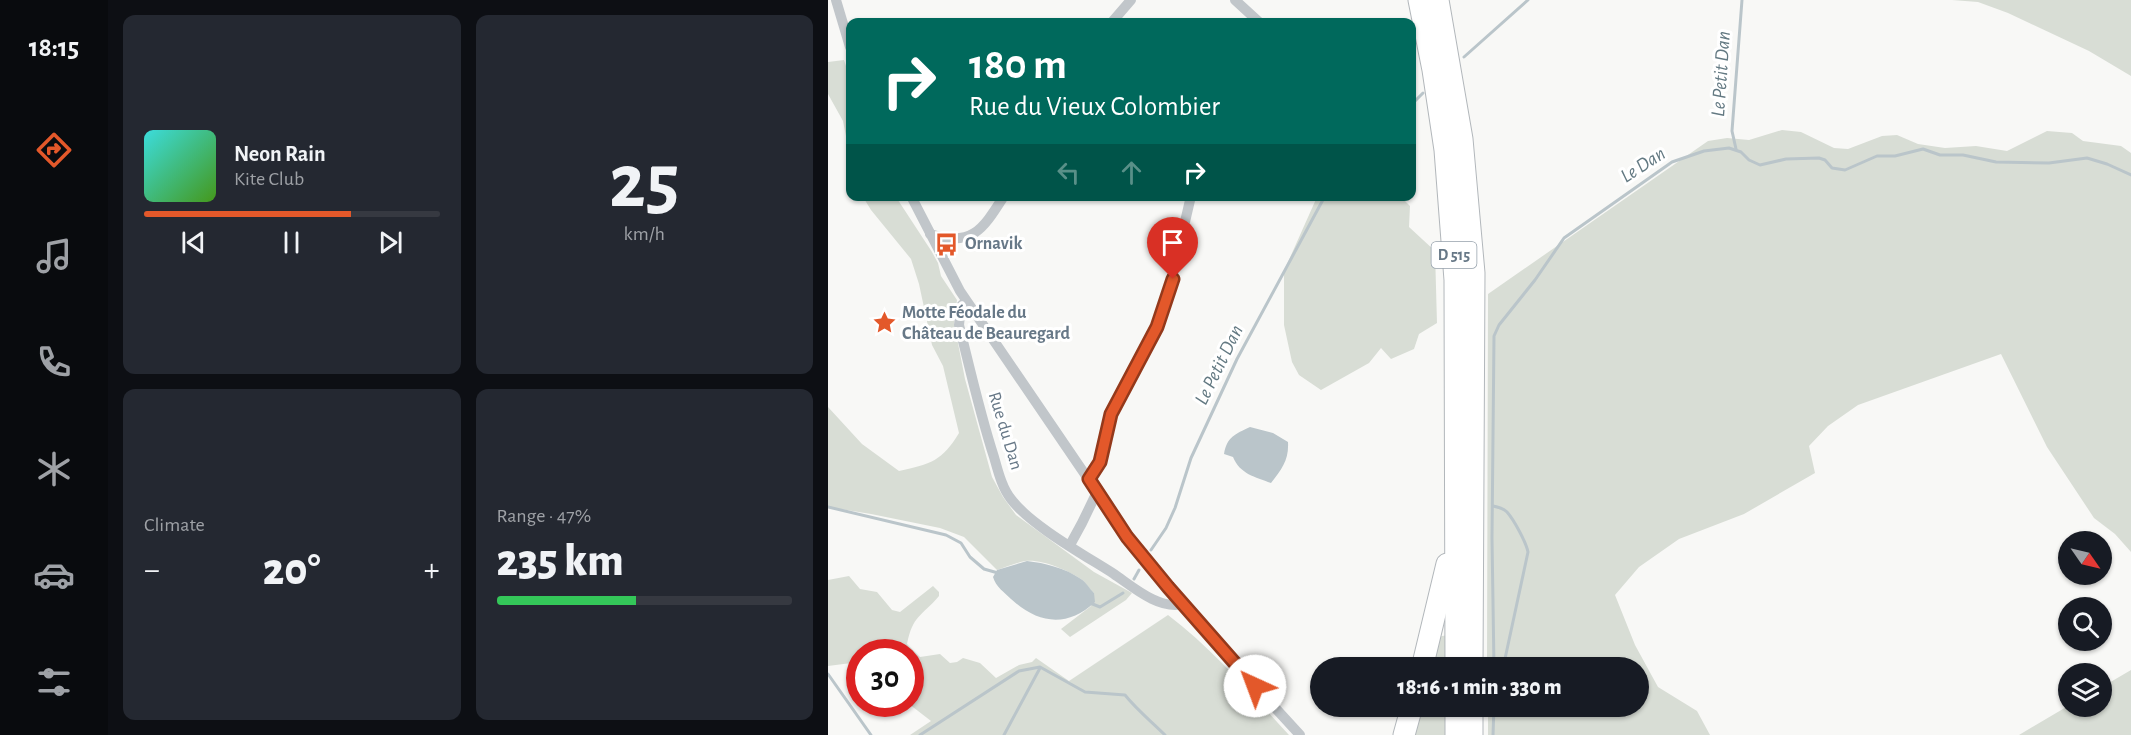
<!DOCTYPE html>
<html lang="en">
<head>
<meta charset="utf-8">
<style>
	:root { --surface:#171b24; --page:#242831; --text:#f1f3f6; --muted:#9ea1a6; --line:#363941; --accent:#e3582a }
	body { margin:0; font-family:"Alegreya Sans",sans-serif; background:var(--page); color:var(--text); height:100vh; display:flex; flex-direction:column; font-size:22px; white-space:nowrap }
	* { box-sizing:border-box; margin:0 }
	p { font-size:20px; color:var(--muted) }
	.icon { flex:none; width:33px; height:33px; fill:none; stroke:currentColor; stroke-width:2; stroke-linecap:round; stroke-linejoin:round }
	.map { position:relative; flex:1; overflow:hidden }
	.side { display:flex; flex-direction:column; gap:15px; padding:15px; background:#0d0f14; width:720px }
	.side>* { flex:none }
	.top-card { position:absolute; left:18px; top:18px; width:570px; height:183px; border-radius:12px; box-shadow:0 2px 4px #0004; background:#00695c; color:#fff; overflow:hidden }
	.needle { width:39px; rotate:124deg }
	.controls { position:absolute; left:1230px; top:531px; display:grid; gap:12px }
	.controls a { display:grid; place-items:center; width:54px; height:54px; border-radius:50%; background:var(--surface); box-shadow:0 2px 4px #0004; font-size:30px }
	.speed { position:absolute; left:18px; top:639px; display:flex; gap:12px; font-size:30px; font-weight:700; text-align:center }
	.speed>* { display:grid; place-content:center; width:78px; height:78px; border-radius:50%; background:var(--surface); box-shadow:0 2px 4px #0004; line-height:1 }
	.speed .limit { border:9px solid #d22; background:#fff; color:#111 }
	.pin { position:absolute; display:grid; place-items:center; width:51px; height:51px; color:#fff; margin:-62px -26px; border-radius:50% 50% 50% 0; rotate:-45deg; box-shadow:0 0 6px #0007 }
	.pin .icon { rotate:45deg }
	.me { position:absolute; width:66px; margin:-33px; rotate:317deg; stroke-linejoin:round; filter:drop-shadow(0 0 4px #0008) }
	.turn { display:flex; align-items:center; gap:21px; height:126px; padding:0 24px; font-size:27px }
	.turn .icon { width:78px; height:78px; stroke-width:2.5 }
	.turn b { display:block; font-size:42px; line-height:51px }
	.lanes { display:flex; align-items:center; height:57px; padding:0 24px; background:#0003; justify-content:center; gap:30px; direction:ltr }
	.lanes .off { opacity:.35 }
	.big { font-size:45px; font-weight:800; line-height:1.1 }
	.side .widget { flex:1; display:flex; flex-direction:column; justify-content:center; gap:9px; min-width:0; padding:0 21px; border-radius:12px; background:var(--page) }
	.side .dial { align-items:center; gap:0 }
	.dial b { font-size:78px; line-height:1 }
	.song { display:flex; align-items:center; gap:18px }
	.cover { width:72px; height:72px; border-radius:9px; background:linear-gradient(135deg,hsl(180 70% 55%),hsl(100 70% 35%)) }
	.played { height:6px; border-radius:3px; background:linear-gradient(90deg,var(--accent) 70%,var(--line) 70%) }
	.keys { display:flex; justify-content:space-around; direction:ltr }
	.heat { display:flex; justify-content:space-between; align-items:center; font-size:33px; direction:ltr }
	.charge { height:9px; border-radius:4px; background:linear-gradient(90deg,#34c759 47%,var(--line) 0) }
	.side .tiles { flex:1; display:grid; gap:15px; grid-template-columns:repeat(2,1fr) }
	.trip { position:absolute; left:482px; top:657px; width:339px; height:60px; border-radius:30px; background:var(--surface); box-shadow:0 2px 4px #0004; font-weight:800; line-height:60px; text-align:center }
	main { display:flex; flex:1; min-height:0 }
	.tab-bar { display:flex; flex-direction:column; width:108px; justify-content:space-around; align-items:center; background:#090b0e; color:var(--muted) }
	.tab-bar .icon { width:42px; height:42px }
	.tab-bar .on { color:var(--accent) }
	.tab-bar b { font-size:27px; color:var(--text) }
	.map>svg:first-child { display:block }
	.green { fill:#d8ddd5 }
	.water { fill:#bac5ca }
	.lines { fill:none; stroke-linecap:round; stroke-linejoin:round }
	.stream { stroke:#bac5ca; stroke-width:3 }
	.highway-casing { stroke:#b2b7bb; stroke-width:23 }
	.street { stroke:#c1c6ca; stroke-width:10 }
	.highway { stroke:#fff; stroke-width:21 }
	.route-casing { stroke:#94391b; stroke-width:15 }
	.route { stroke:#e3582a; stroke-width:10 }
	.labels { text-anchor:middle; dominant-baseline:central; stroke-width:6; stroke-linejoin:round; paint-order:stroke }
	.shield { fill:#fff; stroke:#95a0ab; stroke-width:1.5 }
	.shield-label { font-size:16px; font-weight:bold; fill:#677887 }
	.poi-label { font-size:18px; font-weight:bold; fill:#677887; stroke:#fff; text-anchor:start }
	.street-label { font-size:18px; fill:#677887; stroke:#fff }
	.water-label { font-size:20px; font-style:italic; fill:#637982; stroke:#fff }
</style>
</head>
<body>
<main>
<nav class="tab-bar">
<b>18:15</b>
<svg class="icon on" aria-label="directions" viewBox="0 0 24 24"><path d="M12 3l9 9-9 9-9-9zM9 14v-3h6M13 9l2 2-2 2"/></svg>
<svg class="icon" aria-label="music" viewBox="0 0 24 24"><path d="M9 18V5l10-2v13"/><circle cx="6" cy="18" r="3"/><circle cx="16" cy="16" r="3"/></svg>
<svg class="icon" aria-label="phone" viewBox="0 0 24 24"><path d="M5 4h4l2 5-3 2q2 4 5 5l2-3 5 2v4C11 20 4 13 5 4z"/></svg>
<svg class="icon" aria-label="climate" viewBox="0 0 24 24"><path d="M12 3v18M4 7l16 10M4 17L20 7"/></svg>
<svg class="icon" aria-label="car" viewBox="0 0 24 24"><path d="M5 17H2v-5l4-1 3-4h7l3 4 3 1v5h-3M9 17h6M6 11h13"/><circle cx="7" cy="17" r="2"/><circle cx="17" cy="17" r="2"/></svg>
<svg class="icon" aria-label="filters" viewBox="0 0 24 24"><path d="M4 7h16M4 17h16"/><circle cx="9" cy="7" r="2"/><circle cx="15" cy="17" r="2"/></svg>
</nav>
<section class="side">
<div class="tiles">
<div class="widget">
<div class="song"><i class="cover"></i><div><b>Neon Rain</b><p>Kite Club</p></div></div>
<div class="played"></div>
<div class="keys"><svg class="icon" aria-label="previous" viewBox="0 0 24 24"><path d="M18 5L8 12l10 7zM5 5v14"/></svg><svg class="icon" aria-label="pause" viewBox="0 0 24 24"><path d="M8 5v14M16 5v14"/></svg><svg class="icon" aria-label="next" viewBox="0 0 24 24"><path d="M6 5l10 7-10 7zM19 5v14"/></svg></div>
</div>
<div class="widget dial"><b>25</b><p>km/h</p></div>
<div class="widget"><p>Climate</p>
<div class="heat"><a>−</a><b class="big">20°</b><a>+</a></div>
</div>
<div class="widget"><p>Range · 47%</p><b class="big">235 km</b><div class="charge"></div></div>
</div>
</section>
<div class="map">
<svg width="1303" height="735" viewBox="0 0 1303 735">
	<rect width="100%" height="100%" fill="#f8f8f6"/>
	<!-- green -->
	<g class="green">
		<path d="M1124,0H1303V76L1261,51L1180,13L1150,2Z"/>
		<path d="M16,60L22,78V156L15,121L0,94V62Z"/>
		<path d="M954,130L973,132L1006,148L1020,149L1054,136L1069,135L1090,144L1117,148L1148,146L1179,151L1219,131L1244,133L1255,141L1293,146L1303,153V552L1287,534L1266,518L1219,447L1173,354L1030,405L1000,426L981,446L987,473L916,514L851,539L811,567L787,595L807,645L830,687L869,711L882,735H660V707L810,706V668L659,667L660,294L880,141L899,138L921,140Z"/>
		<path d="M35,197H68L104,252L110,263L113,276L129,300L126,323L137,379L164,477L175,497L188,515L266,572L304,593L298,600L242,637L233,629L263,606L266,593C260,588 258,582 253,579C239,570 214,559 197,561C188,563 178,567 169,570L136,537L112,528L43,514L0,507V407L34,444L71,471C103,464 114,461 131,433L115,366L104,345L91,284L83,259L43,210Z"/>
		<path d="M489,197H573L582,206L581,227L607,251L609,323L591,334L586,349L563,359L553,348L541,363L493,390L471,375L464,362L456,325V271Z"/>
		<path d="M21,576L32,589L49,592L64,610L72,612L105,586L111,592V596C93,617 85,615 79,644L92,657L112,654L122,663L129,662L135,658L152,663L168,678L191,665L204,662L208,658L241,681L340,615C385,649 423,694 461,735H82L103,721L81,704L82,652H32L31,662L0,666V580Z"/>
		<path d="M620,635V667L601,668L609,637Z"/>
		<path d="M1303,670V735H1191L1240,706H1274V687Z"/>
		<path d="M591,707H620V735H583Z"/>
	</g>
	<!-- water -->
	<g class="water">
		<path d="M422,427L445,433L460,442C461,460 454,469 443,483C427,477 412,474 405,457L396,454C399,437 407,434 422,427Z"/>
		<path d="M199,561C217,563 237,568 253,579C258,582 261,588 266,593L267,602C239,628 210,624 183,599C176,592 168,587 165,577L169,570Z"/>
	</g>
	<g class="lines">
		<!-- stream -->
		<g class="stream">
			<path d="M636,57L700,0"/>
			<path d="M584,104L595,93"/>
			<path d="M908,149L904,131L914,0"/>
			<path d="M665,506C670,507 675,508 679,512C686,520 698,542 700,552L675,668"/>
			<path d="M0,507L118,535L133,543L142,557L156,569L170,573"/>
			<path d="M323,550L338,528L347,508L363,458L409,359L497,196"/>
			<path d="M306,579L311,570"/>
			<path d="M262,603L272,607L295,593"/>
			<path d="M666,668L664,538L666,336L671,325L707,280L736,238L844,162L876,151L901,148L913,152L921,160L932,165L958,159L991,158L997,160L1004,168L1017,170L1049,156H1067L1095,149L1112,155H1135L1168,162L1221,163L1259,158L1279,164L1303,175"/>
			<path d="M0,674L43,735"/>
			<path d="M92,735L191,671L212,667L257,692L297,695C309,710 323,721 337,735"/>
			<path d="M176,735L212,668"/>
			<path d="M665,735L666,706"/>
		</g>
		<defs>
			<g id="highway">
				<path d="M591,0L605,70L617,150L627,280L628,668"/>
				<path d="M610,0L634,139L646,273L644,668"/>
				<path d="M594,668L619,564"/>
				<path d="M576,735L584,706"/>
				<path d="M628,735V706"/>
				<path d="M644,735V706"/>
			</g>
		</defs>
		<!-- highway casing -->
		<use href="#highway" class="highway-casing"/>
		<!-- street -->
		<g class="street">
			<path d="M8,0L22,47"/>
			<path d="M407,0L431,22"/>
			<path d="M284,22L303,0"/>
			<path d="M83,196L132,291L299,536L384,639L472,735"/>
			<path d="M102,234C144,248 155,229 176,196"/>
			<path d="M138,301L133,306L131,325C142,369 152,414 166,457C170,471 174,488 183,499C202,525 258,556 286,574C305,587 331,610 355,604"/>
			<path d="M260,479L272,462L283,414L329,327L339,299L363,196"/>
			<path d="M242,545L254,523L269,492"/>
		</g>
		<!-- highway -->
		<use href="#highway" class="highway"/>
	</g>
	<g class="lines">
		<defs>
			<path id="route" d="M345,279L329,327L283,414L272,462L261,479L299,537L340,587L427,686"/>
		</defs>
		<!-- route casing -->
		<use href="#route" class="route-casing"/>
		<!-- route -->
		<use href="#route" class="route"/>
	</g>
	<!-- icons -->
	<defs>
		<symbol id="bus-bare" viewBox="-9 -9 18 18"><path d="M-5-6H5V4H4V6H2V4H-2V6H-4V4H-5ZM-3.5-4V0h7V-4ZM-3.5 1.2v1.5H-2V1.2ZM2 1.2v1.5H3.5V1.2Z" fill="#e3582a" stroke="#fff" stroke-width="2.5" paint-order="stroke"/></symbol>
		<symbol id="sight-bare" viewBox="-9 -9 18 18"><path d="M0-6L1.8-2.2L6-1.7L2.9 1.2L3.7 5.4L0 3.3L-3.7 5.4L-2.9 1.2L-6-1.7L-1.8-2.2Z" fill="#e3582a" stroke="#fff" stroke-width="2.5" paint-order="stroke"/></symbol>
	</defs>
	<g fill-rule="evenodd">
		<use href="#bus-bare" x="102" y="228" width="33" height="33"/>
		<use href="#sight-bare" x="40" y="306" width="33" height="33"/>
	</g>
	<g class="labels">
		<!-- shield labels -->
		<rect class="shield" x="603.5" y="242" width="45" height="26" rx="4.5"/>
		<g class="shield-label">
			<text x="626" y="255">D 515</text>
		</g>
		<!-- poi labels -->
		<g class="poi-label">
			<text x="137" y="244">Ornavik</text>
			<text x="74" y="313">Motte Féodale du<tspan x="74" dy="21">Château de Beauregard</tspan></text>
		</g>
		<!-- street labels -->
		<g class="street-label">
			<text transform="translate(177 431) rotate(73)">Rue du Dan</text>
		</g>
		<!-- water labels -->
		<g class="water-label">
			<text transform="translate(893 74) rotate(-86)">Le Petit Dan</text>
			<text transform="translate(815 165) rotate(-33)">Le Dan</text>
			<text transform="translate(391 365) rotate(-64)">Le Petit Dan</text>
		</g>
	</g>
</svg>
<div class="controls">
<a><svg class="needle" viewBox="-14 -14 28 28"><path d="M0-13l5 13h-10z" fill="#e53935"/><path d="M0 13l5-13h-10z" fill="#9ea1a6"/></svg></a>
<a><svg class="icon" aria-label="search" viewBox="0 0 24 24"><circle cx="10" cy="10" r="6"/><path d="M15 15l6 6"/></svg></a>
<a><svg class="icon" aria-label="layers" viewBox="0 0 24 24"><path d="M12 4l9 5-9 5-9-5zM3 14l9 5 9-5"/></svg></a>
</div>
<div class="speed"><div class="limit">30</div></div>
<div class="pin" style="left:345px;top:279px;background:#d93025"><svg class="icon" aria-label="arrive" viewBox="0 0 24 24"><path d="M6 21V4h12l-3 4 3 4H6"/></svg></div>
<svg class="me" style="left:427px;top:686px" viewBox="-20 -20 40 40"><circle r="19" fill="#fff"/><path d="M0-13L10 11 0 6-10 11z" fill="#e3582a"/></svg>
<div class="trip">18:16 · 1 min · 330 m</div>
<div class="top-card">
<div class="turn"><svg class="icon" aria-label="right" viewBox="0 0 24 24"><path d="M7 20v-9h11M14 6l5 5-5 5"/></svg><div><b>180 m</b>Rue du Vieux Colombier</div></div>
<div class="lanes"><svg class="icon off" aria-label="left" viewBox="0 0 24 24"><path d="M17 20v-9H6M10 6l-5 5 5 5"/></svg><svg class="icon off" aria-label="ahead" viewBox="0 0 24 24"><path d="M12 20V5M6 11l6-6 6 6"/></svg><svg class="icon" aria-label="right" viewBox="0 0 24 24"><path d="M7 20v-9h11M14 6l5 5-5 5"/></svg></div>
</div>
</div>
</main>
</body>
</html>
